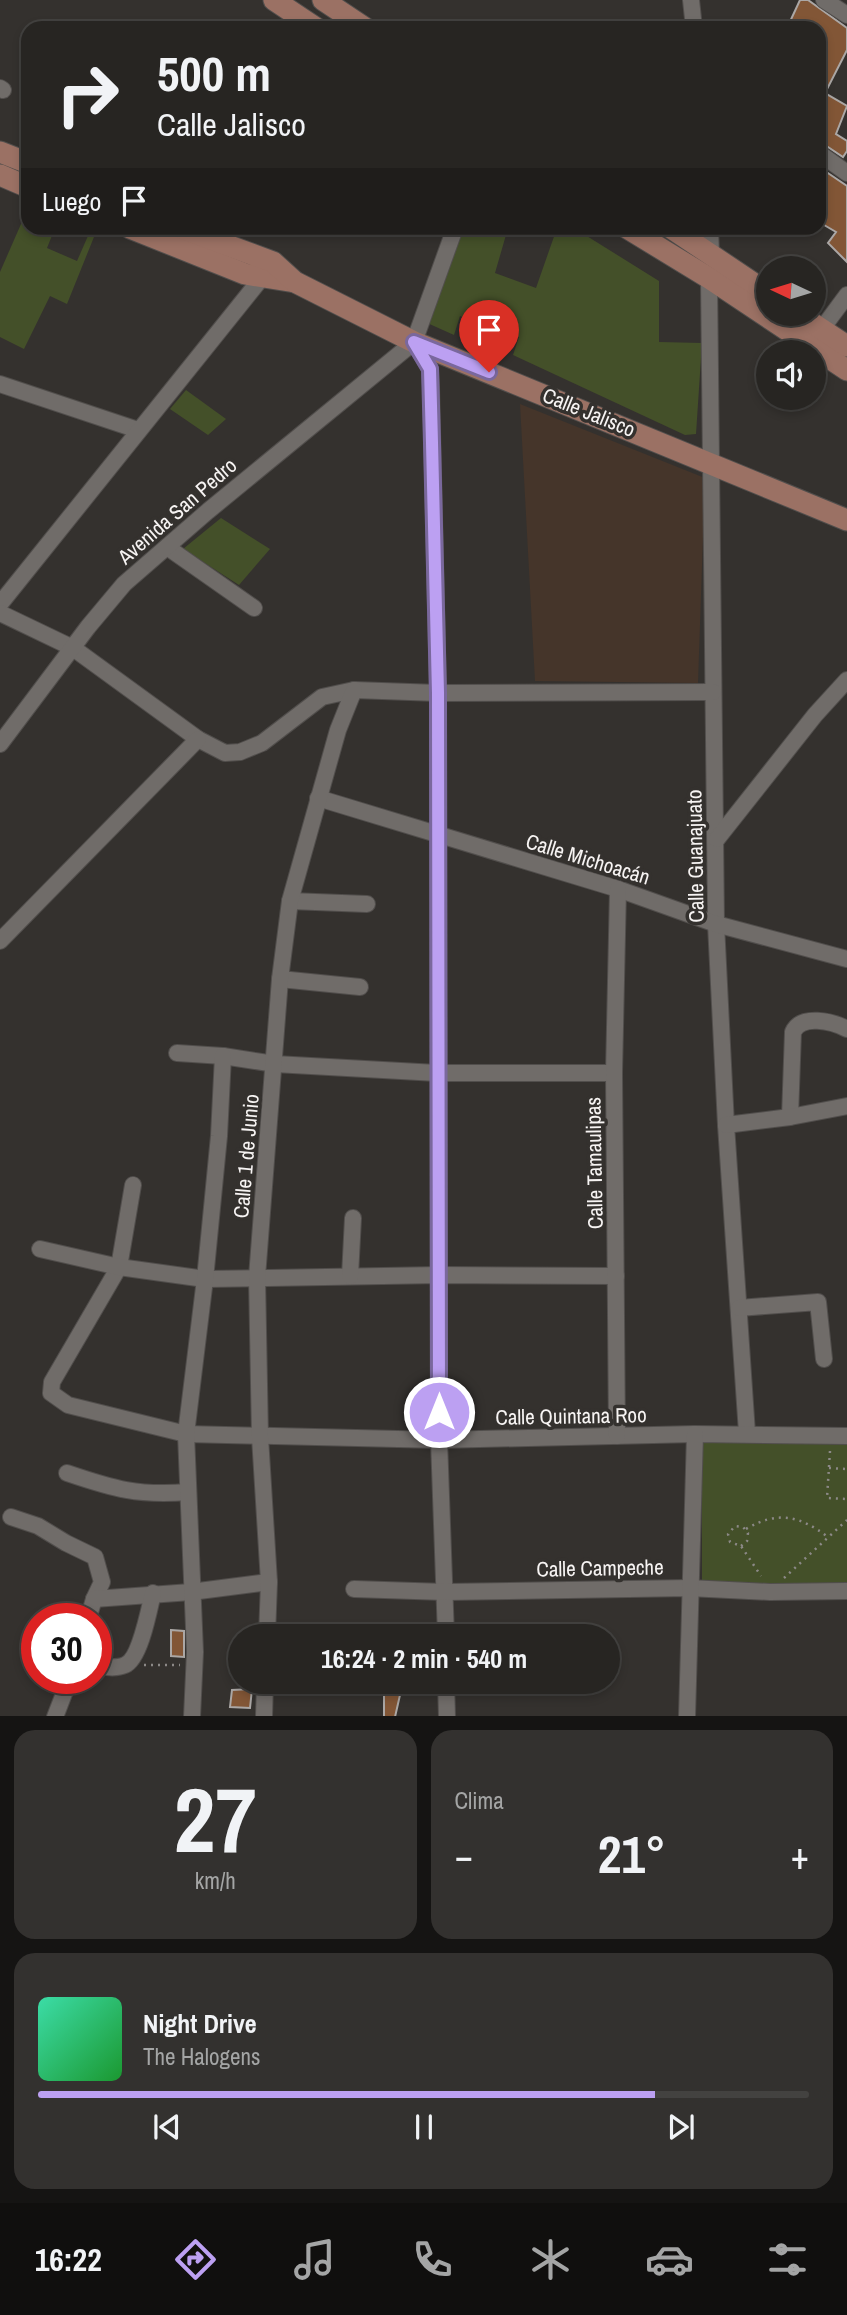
<!DOCTYPE html>
<html lang="es">
<head>
<meta charset="utf-8">
<style>
	:root { --surface:#272522; --page:#33312f; --text:#f1f3f6; --muted:#a4a5a5; --line:#434240; --accent:#bca0f2 }
	body { margin:0; font-family:"Archivo Narrow",sans-serif; background:var(--page); color:var(--text); height:100vh; display:flex; flex-direction:column; font-size:26px; white-space:nowrap }
	* { box-sizing:border-box; margin:0 }
	p { font-size:23px; color:var(--muted) }
	.icon { flex:none; width:38px; height:38px; fill:none; stroke:currentColor; stroke-width:2; stroke-linecap:round; stroke-linejoin:round }
	.map { position:relative; height:1716px; overflow:hidden }
	.details { display:flex; flex-direction:column; gap:14px; padding:14px; background:#151413; flex:1 }
	.details>* { flex:none }
	.hud { position:absolute; left:21px; top:21px; width:805px; height:214px; border-radius:21px; box-shadow:0 4px 10px #0003,0 0 0 2px var(--line); background:#272522; color:var(--text); overflow:hidden }
	.needle { width:46px; rotate:274deg }
	.controls { position:absolute; left:756px; top:256px; display:grid; gap:14px }
	.controls a { display:grid; place-items:center; width:70px; height:70px; border-radius:50%; background:var(--surface); box-shadow:0 4px 10px #0003,0 0 0 2px var(--line); font-size:35px }
	.speed { position:absolute; left:21px; top:1603px; display:flex; gap:14px; font-size:35px; font-weight:700; text-align:center }
	.speed>* { display:grid; place-content:center; width:91px; height:91px; border-radius:50%; background:var(--surface); box-shadow:0 4px 10px #0003,0 0 0 2px var(--line); line-height:1 }
	.speed .limit { border:10px solid #d22; background:#fff; color:#111 }
	.pin { position:absolute; display:grid; place-items:center; width:60px; height:60px; color:#fff; margin:-72px -30px; border-radius:50% 50% 50% 0; rotate:-45deg; box-shadow:0 0 7px #0007 }
	.pin .icon { rotate:45deg }
	.me { position:absolute; width:77px; margin:-38px; rotate:0deg; stroke-linejoin:round; filter:drop-shadow(0 0 5px #0008) }
	.turn { display:flex; align-items:center; gap:24px; height:147px; padding:0 21px; font-size:32px }
	.turn .icon { width:91px; height:91px; stroke-width:2.5 }
	.turn b { display:block; font-size:49px; line-height:60px }
	.then { display:flex; align-items:center; height:66px; padding:0 21px; background:#0003; gap:14px; font-size:26px }
	.big { font-size:52px; font-weight:700; line-height:1.1 }
	.details .widget { flex:1; display:flex; flex-direction:column; justify-content:center; gap:10px; min-width:0; padding:0 24px; border-radius:21px; background:var(--page) }
	.details .dial { align-items:center; gap:0 }
	.dial b { font-size:91px; line-height:1 }
	.song { display:flex; align-items:center; gap:21px }
	.cover { width:84px; height:84px; border-radius:10px; background:linear-gradient(135deg,hsl(160 70% 55%),hsl(130 70% 35%)) }
	.played { height:7px; border-radius:4px; background:linear-gradient(90deg,var(--accent) 80%,var(--line) 80%) }
	.keys { display:flex; justify-content:space-around; direction:ltr }
	.heat { display:flex; justify-content:space-between; align-items:center; font-size:38px; direction:ltr }
	.details .tiles { flex:1; display:grid; gap:14px; grid-template-columns:1fr 1fr }
	.widget:last-child { grid-column:span 2 }
	.trip { position:absolute; left:228px; top:1624px; width:392px; height:70px; border-radius:35px; background:var(--surface); box-shadow:0 4px 10px #0003,0 0 0 2px var(--line); font-weight:700; line-height:70px; text-align:center }
	.tab-bar { display:flex; height:112px; justify-content:space-around; align-items:center; background:#100f0e; color:var(--muted) }
	.tab-bar .icon { width:49px; height:49px }
	.tab-bar .on { color:var(--accent) }
	.tab-bar b { font-size:32px; color:var(--text) }
	.map>svg:first-child { display:block }
	.education { fill:#45352a }
	.green { fill:#445029 }
	.building { fill:#825636; stroke:#aba7a5; stroke-width:2 }
	.lines { fill:none; stroke-linecap:round; stroke-linejoin:round }
	.street-casing { stroke:#514e4c; stroke-width:18 }
	.secondary-casing { stroke:#514e4c; stroke-width:23 }
	.path { stroke:#8c8987; stroke-width:2.5; stroke-dasharray:2 5; stroke-linecap:butt }
	.street { stroke:#706c69; stroke-width:16 }
	.secondary { stroke:#9b7164; stroke-width:21 }
	.route-casing { stroke:#7a689d; stroke-width:18 }
	.route { stroke:#bca0f2; stroke-width:12 }
	.labels { text-anchor:middle; dominant-baseline:central; stroke-width:7; stroke-linejoin:round; paint-order:stroke }
	.street-label { font-size:21px; fill:#f7f4f3; stroke:#34312e }
</style>
</head>
<body>
<div class="map">
<svg width="847" height="1717" viewBox="0 0 847 1717">
	<rect width="100%" height="100%" fill="#34312e"/>
	<!-- education -->
	<path class="education" d="M520,404L705,478L698,683L535,681Z"/>
	<!-- green -->
	<g class="green">
		<path d="M28,208V228H55L47,248L77,261L91,229L96,232L67,304L50,296L24,349L0,337V272Z"/>
		<path d="M462,228H508L495,273L536,288L557,228H574L659,281V342L702,343L696,434L685,435L513,355L519,337L501,330L497,350L474,342L479,324L460,316L454,335L425,322Z"/>
		<path d="M186,390L226,419L208,435L170,409Z"/>
		<path d="M221,518L270,549L239,585L183,549Z"/>
		<rect x="702" y="1437" width="145" height="152"/>
	</g>
	<!-- building -->
	<g class="building">
		<path d="M800,0H808L847,28V50L825,93L847,106L836,134L847,141V151L843,157L819,141V28H787Z"/>
		<path d="M819,167L847,186V262L828,243L836,232L819,222Z"/>
		<path d="M171,1630L184,1631V1657L171,1656Z"/>
		<path d="M252,1689L250,1708L230,1707L232,1690Z"/>
		<path d="M384,1691L400,1695L395,1717H384Z"/>
	</g>
	<g class="lines">
		<defs>
			<g id="street">
				<path d="M691,0L694,28"/>
				<path d="M824,0L847,15"/>
				<path d="M0,88L3,90"/>
				<path d="M819,153L847,173"/>
				<path d="M710,228L711,254"/>
				<path d="M709,278L716,924L726,1125L747,1433"/>
				<path d="M821,330L847,295"/>
				<path d="M414,342L430,369L431,387L438,693L439,1440L446,1636"/>
				<path d="M414,342L455,228"/>
				<path d="M0,384L138,430"/>
				<path d="M167,547L254,608"/>
				<path d="M0,604L268,270"/>
				<path d="M0,613L73,648L198,739L225,753L240,752L262,743L322,697L354,690L438,693L713,692"/>
				<path d="M0,744L88,627L124,584L208,511L414,342"/>
				<path d="M318,798L618,889L716,924L847,959"/>
				<path d="M717,839L815,715L847,680"/>
				<path d="M290,901L367,904"/>
				<path d="M0,941L198,739"/>
				<path d="M280,979L360,987"/>
				<path d="M177,1053L223,1056L275,1064L437,1073H614"/>
				<path d="M790,1117L793,1032C801,1014 832,1021 847,1029"/>
				<path d="M726,1125L790,1117L847,1106"/>
				<path d="M133,1185L119,1267L52,1382L51,1393L68,1405L186,1434L439,1440L695,1434L847,1436"/>
				<path d="M40,1249L119,1267L205,1279L440,1275L616,1276"/>
				<path d="M350,1276L353,1218"/>
				<path d="M739,1308L818,1302L824,1359"/>
				<path d="M617,1436L614,1073L618,889"/>
				<path d="M67,1473C114,1489 138,1496 188,1492"/>
				<path d="M11,1517L38,1526L66,1543L95,1557L102,1582L94,1599L88,1619"/>
				<path d="M354,1589L445,1592L689,1588L770,1592L847,1591"/>
				<path d="M94,1599L191,1592L269,1582"/>
				<path d="M267,1636L269,1582L260,1437L257,1277L280,979L290,901L338,730L354,690"/>
				<path d="M96,1666C105,1667 116,1669 125,1665C140,1659 149,1610 153,1593"/>
				<path d="M446,1682L447,1717"/>
				<path d="M55,1717L70,1678"/>
				<path d="M192,1717L195,1652L186,1434L205,1279L219,1136L223,1056"/>
				<path d="M264,1717L265,1682"/>
				<path d="M687,1717L695,1434"/>
			</g>
			<g id="secondary">
				<path d="M274,0L316,28"/>
				<path d="M323,0L365,28"/>
				<path d="M0,152L28,163"/>
				<path d="M0,175L28,187"/>
				<path d="M130,228L245,274L295,282"/>
				<path d="M181,228L273,262L295,282L414,342L847,520"/>
				<path d="M627,228L709,278L847,370"/>
				<path d="M671,228L768,293"/>
				<path d="M797,313L847,346"/>
			</g>
		</defs>
		<!-- street casing -->
		<use href="#street" class="street-casing"/>
		<!-- secondary casing -->
		<use href="#secondary" class="secondary-casing"/>
		<!-- path -->
		<g class="path">
			<path d="M830,1451L827,1498L847,1499"/>
			<path d="M829,1468L847,1469"/>
			<path d="M746,1529C778,1510 800,1516 828,1537"/>
			<path d="M741,1546L747,1541L748,1533L743,1527L735,1526L728,1534L730,1542L741,1546L761,1576"/>
			<path d="M784,1578L847,1520"/>
			<path d="M144,1665H180"/>
		</g>
		<!-- street -->
		<use href="#street" class="street"/>
		<!-- secondary -->
		<use href="#secondary" class="secondary"/>
	</g>
	<g class="lines">
		<defs>
			<path id="route" d="M439,1412L438,693L432,443L430,369L414,342L489,372"/>
		</defs>
		<!-- route casing -->
		<use href="#route" class="route-casing"/>
		<!-- route -->
		<use href="#route" class="route"/>
	</g>
	<g class="labels">
		<!-- street labels -->
		<g class="street-label">
			<text transform="translate(589 412) rotate(22)">Calle Jalisco</text>
			<text transform="translate(177 511) rotate(-41)">Avenida San Pedro</text>
			<text transform="translate(695 856) rotate(-91)">Calle Guanajuato</text>
			<text transform="translate(588 859) rotate(17)">Calle Michoacán</text>
			<text transform="translate(246 1156) rotate(-85)">Calle 1 de Junio</text>
			<text transform="translate(594 1163) rotate(-91)">Calle Tamaulipas</text>
			<text transform="translate(571 1416) rotate(-1)">Calle Quintana Roo</text>
			<text transform="translate(600 1568) rotate(-1)">Calle Campeche</text>
		</g>
	</g>
</svg>
<div class="controls">
<a><svg class="needle" viewBox="-14 -14 28 28"><path d="M0-13l5 13h-10z" fill="#e53935"/><path d="M0 13l5-13h-10z" fill="#a4a5a5"/></svg></a>
<a><svg class="icon" aria-label="sound" viewBox="0 0 24 24"><path d="M4 9h4l5-4v14l-5-4H4zM17 9q2 3 0 6"/></svg></a>
</div>
<div class="speed"><div class="limit">30</div></div>
<div class="pin" style="left:489px;top:372px;background:#d93025"><svg class="icon" aria-label="arrive" viewBox="0 0 24 24"><path d="M6 21V4h12l-3 4 3 4H6"/></svg></div>
<svg class="me" style="left:439px;top:1412px" viewBox="-20 -20 40 40"><circle r="17" fill="#bca0f2" stroke="#fff" stroke-width="3"/><path d="M0-11L8 9 0 5-8 9z" fill="#fff"/></svg>
<div class="trip">16:24 · 2 min · 540 m</div>
<div class="hud">
<div class="turn"><svg class="icon" aria-label="right" viewBox="0 0 24 24"><path d="M7 20v-9h11M14 6l5 5-5 5"/></svg><div><b>500 m</b>Calle Jalisco</div></div>
<div class="then">Luego<svg class="icon" aria-label="arrive" viewBox="0 0 24 24"><path d="M6 21V4h12l-3 4 3 4H6"/></svg></div>
</div>
</div>
<section class="details">
<div class="tiles">
<div class="widget dial"><b>27</b><p>km/h</p></div>
<div class="widget"><p>Clima</p>
<div class="heat"><a>−</a><b class="big">21°</b><a>+</a></div>
</div>
<div class="widget">
<div class="song"><i class="cover"></i><div><b>Night Drive</b><p>The Halogens</p></div></div>
<div class="played"></div>
<div class="keys"><svg class="icon" aria-label="previous" viewBox="0 0 24 24"><path d="M18 5L8 12l10 7zM5 5v14"/></svg><svg class="icon" aria-label="pause" viewBox="0 0 24 24"><path d="M8 5v14M16 5v14"/></svg><svg class="icon" aria-label="next" viewBox="0 0 24 24"><path d="M6 5l10 7-10 7zM19 5v14"/></svg></div>
</div>
</div>
</section>
<nav class="tab-bar">
<b>16:22</b>
<svg class="icon on" aria-label="directions" viewBox="0 0 24 24"><path d="M12 3l9 9-9 9-9-9zM9 14v-3h6M13 9l2 2-2 2"/></svg>
<svg class="icon" aria-label="music" viewBox="0 0 24 24"><path d="M9 18V5l10-2v13"/><circle cx="6" cy="18" r="3"/><circle cx="16" cy="16" r="3"/></svg>
<svg class="icon" aria-label="phone" viewBox="0 0 24 24"><path d="M5 4h4l2 5-3 2q2 4 5 5l2-3 5 2v4C11 20 4 13 5 4z"/></svg>
<svg class="icon" aria-label="climate" viewBox="0 0 24 24"><path d="M12 3v18M4 7l16 10M4 17L20 7"/></svg>
<svg class="icon" aria-label="car" viewBox="0 0 24 24"><path d="M5 17H2v-5l4-1 3-4h7l3 4 3 1v5h-3M9 17h6M6 11h13"/><circle cx="7" cy="17" r="2"/><circle cx="17" cy="17" r="2"/></svg>
<svg class="icon" aria-label="filters" viewBox="0 0 24 24"><path d="M4 7h16M4 17h16"/><circle cx="9" cy="7" r="2"/><circle cx="15" cy="17" r="2"/></svg>
</nav>
</body>
</html>
